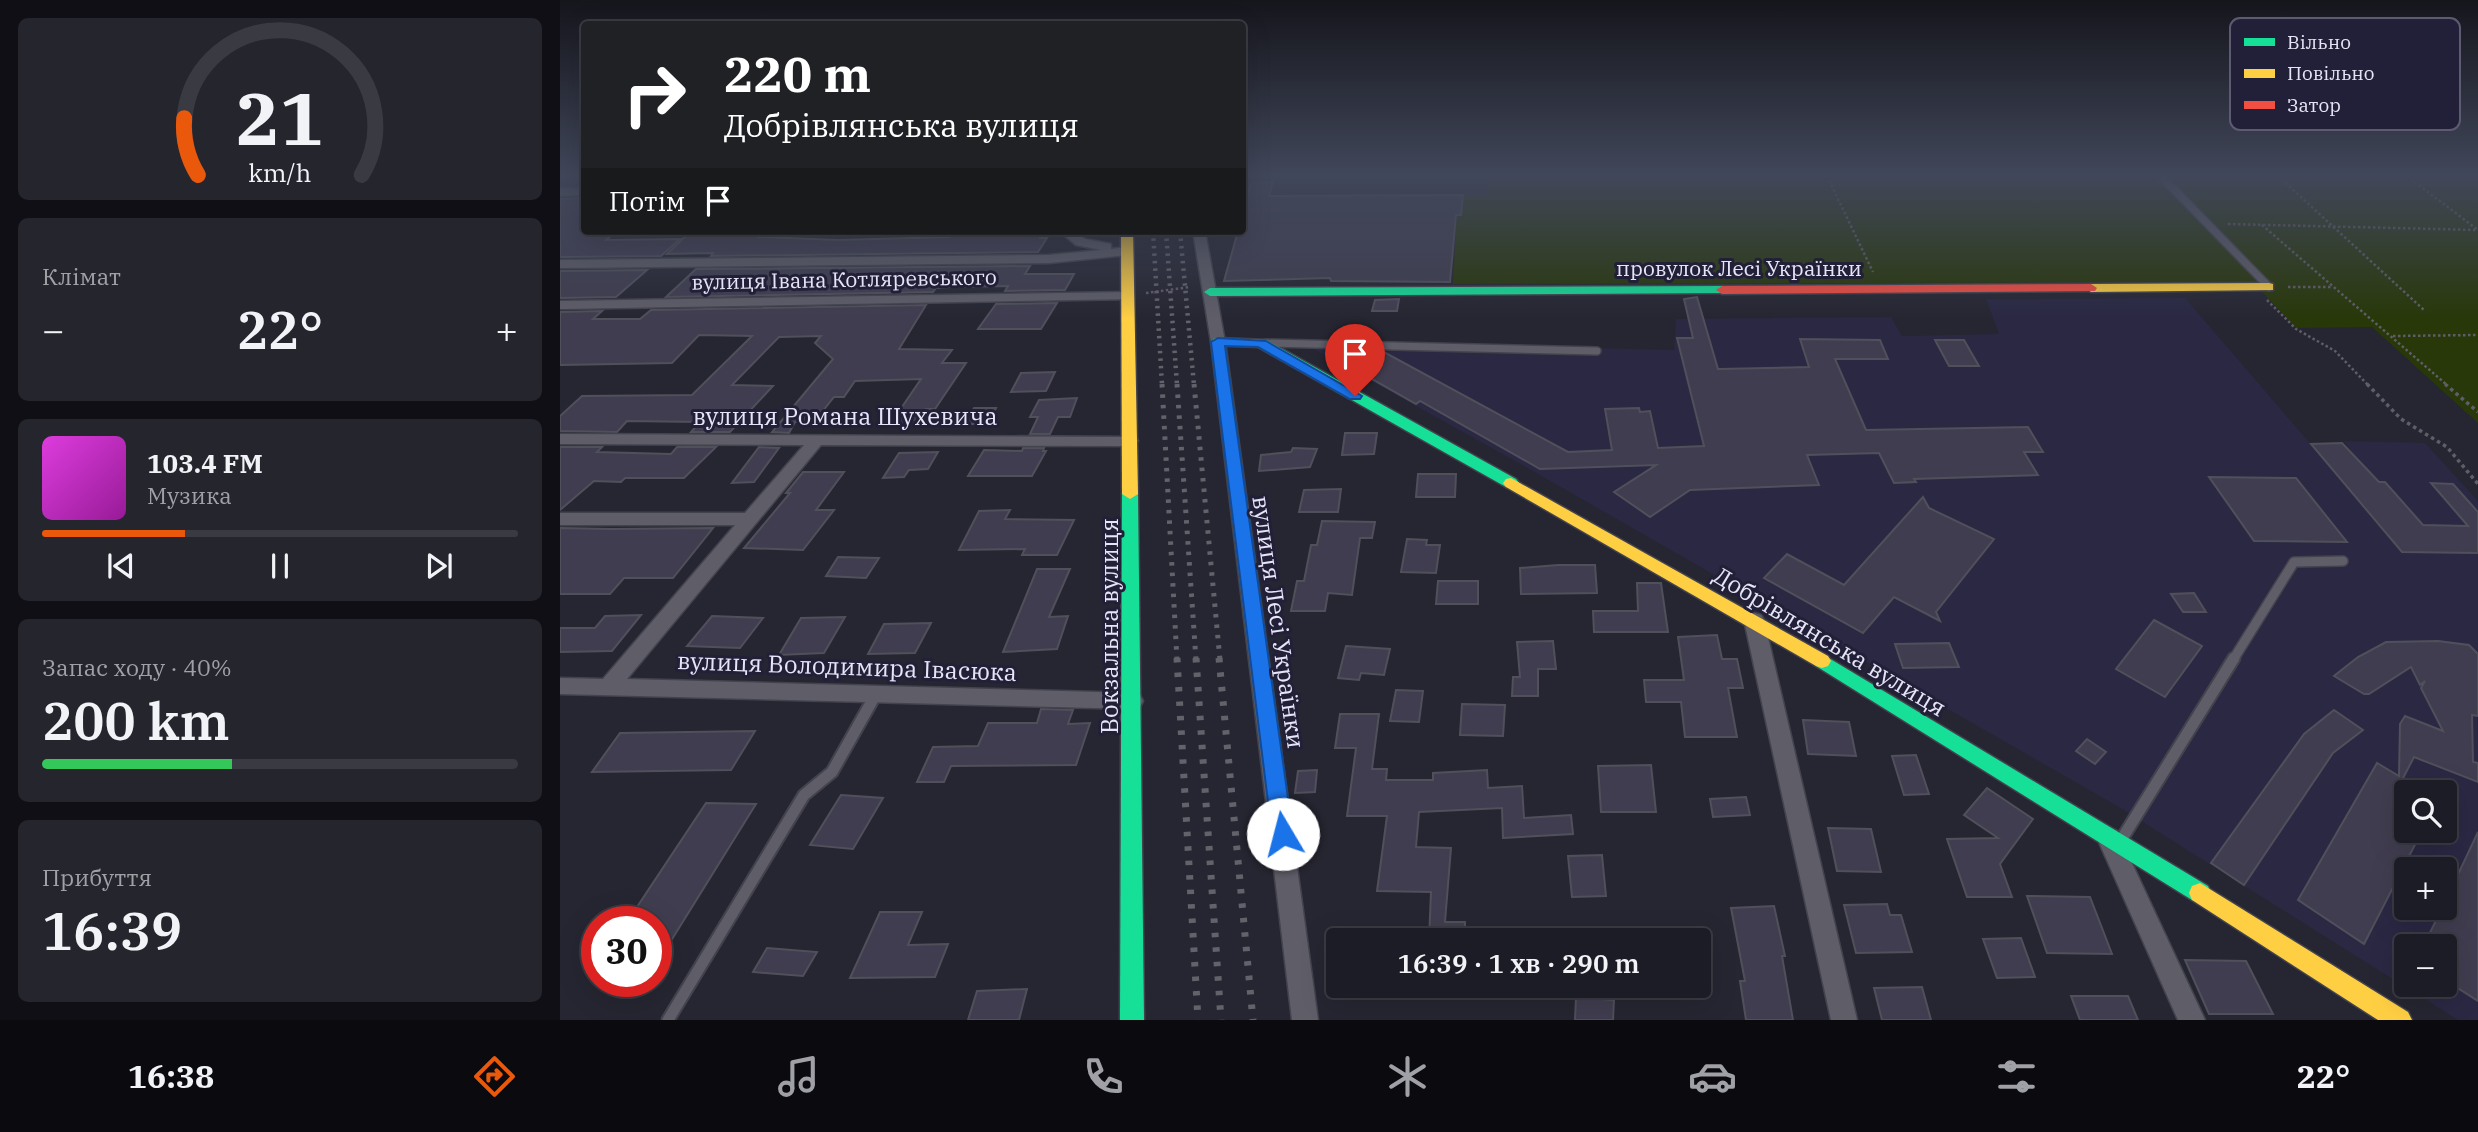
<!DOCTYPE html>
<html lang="uk">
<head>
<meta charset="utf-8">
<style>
	:root { --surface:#1c1c26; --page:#25252e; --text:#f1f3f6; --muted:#a0a1a7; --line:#3a3a43; --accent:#ea580c }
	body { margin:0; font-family:"IBM Plex Serif",serif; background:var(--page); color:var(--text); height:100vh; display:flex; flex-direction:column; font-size:26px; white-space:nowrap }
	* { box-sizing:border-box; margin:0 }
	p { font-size:23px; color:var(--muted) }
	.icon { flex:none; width:38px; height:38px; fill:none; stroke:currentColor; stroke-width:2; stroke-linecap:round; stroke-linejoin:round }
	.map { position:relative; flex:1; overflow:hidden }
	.drawer { display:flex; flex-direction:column; gap:18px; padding:18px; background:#0f0f15; width:560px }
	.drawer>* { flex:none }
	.banner { position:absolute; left:21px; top:21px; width:665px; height:214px; border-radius:7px; box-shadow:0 7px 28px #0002,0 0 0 2px var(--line); background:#202124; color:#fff; overflow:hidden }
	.fabs { position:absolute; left:1834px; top:780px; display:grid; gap:14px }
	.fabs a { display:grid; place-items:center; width:63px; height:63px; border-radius:7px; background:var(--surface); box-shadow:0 7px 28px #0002,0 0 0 2px var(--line); font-size:35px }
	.speed { position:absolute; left:21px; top:906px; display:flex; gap:14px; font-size:35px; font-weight:700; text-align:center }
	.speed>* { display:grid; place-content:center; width:91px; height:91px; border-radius:50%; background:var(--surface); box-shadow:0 7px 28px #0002,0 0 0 2px var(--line); line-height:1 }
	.speed .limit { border:10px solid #d22; background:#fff; color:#111 }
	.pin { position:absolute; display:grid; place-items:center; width:60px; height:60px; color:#fff; margin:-72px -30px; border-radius:50% 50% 50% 0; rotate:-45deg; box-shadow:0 0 7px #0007 }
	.pin .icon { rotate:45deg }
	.me { position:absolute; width:77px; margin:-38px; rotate:352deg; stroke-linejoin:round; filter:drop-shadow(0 0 5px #0008) }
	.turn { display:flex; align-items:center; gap:24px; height:147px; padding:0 28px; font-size:32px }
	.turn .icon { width:91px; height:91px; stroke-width:2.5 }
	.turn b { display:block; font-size:49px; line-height:60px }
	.then { display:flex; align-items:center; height:66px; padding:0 28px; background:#0003; gap:14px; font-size:26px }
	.big { font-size:52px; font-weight:600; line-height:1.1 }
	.drawer .card { flex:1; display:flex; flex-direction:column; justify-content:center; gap:10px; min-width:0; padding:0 24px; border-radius:10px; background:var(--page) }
	.drawer .dial { align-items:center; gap:0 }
	.dial svg { height:182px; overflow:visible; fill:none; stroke:var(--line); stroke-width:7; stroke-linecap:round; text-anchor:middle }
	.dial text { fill:var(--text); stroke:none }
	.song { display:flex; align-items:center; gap:21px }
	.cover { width:84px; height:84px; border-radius:10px; background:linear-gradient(135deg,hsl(300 70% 55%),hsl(300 70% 35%)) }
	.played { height:7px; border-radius:4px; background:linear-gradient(90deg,var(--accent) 30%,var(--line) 30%) }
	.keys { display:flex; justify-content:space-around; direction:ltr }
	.heat { display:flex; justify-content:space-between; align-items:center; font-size:38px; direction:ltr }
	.charge { height:10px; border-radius:5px; background:linear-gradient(90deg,#34c759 40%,var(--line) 0) }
	.trip { position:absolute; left:766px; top:928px; width:385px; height:70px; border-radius:7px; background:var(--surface); box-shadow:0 7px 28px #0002,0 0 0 2px var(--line); font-weight:600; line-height:70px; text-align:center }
	.dock { display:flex; height:112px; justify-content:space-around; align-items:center; background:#0b0b0f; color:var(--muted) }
	.dock .icon { width:49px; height:49px }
	.dock .selected { color:var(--accent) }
	.dock b { font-size:32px; color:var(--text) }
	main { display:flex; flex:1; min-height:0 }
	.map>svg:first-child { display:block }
	.built { fill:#2a2843; fill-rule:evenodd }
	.green { fill:#283809 }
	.building { fill:#403d50; stroke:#50505b; stroke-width:2 }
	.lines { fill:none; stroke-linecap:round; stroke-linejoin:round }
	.lane-far2-casing { stroke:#43434e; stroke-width:10 }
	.lane-far1-casing { stroke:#43434e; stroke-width:12 }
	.lane-casing { stroke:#43434e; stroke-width:15 }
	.street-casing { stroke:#43434e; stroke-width:3 }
	.fast-casing { stroke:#43434e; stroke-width:3 }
	.slow-casing { stroke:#43434e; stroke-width:3 }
	.jam-casing { stroke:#43434e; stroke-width:3 }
	.path-far1 { stroke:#5f5e68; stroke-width:2.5; stroke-dasharray:2.5 2.5; stroke-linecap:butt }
	.path { stroke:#5f5e68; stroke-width:3.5; stroke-dasharray:3.5 3.5; stroke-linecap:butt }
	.lane-far2 { stroke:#5e5d68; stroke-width:7 }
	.lane-far1 { stroke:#5e5d68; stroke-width:9 }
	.lane { stroke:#5e5d68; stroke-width:11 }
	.street { fill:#5e5d68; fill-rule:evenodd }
	.fast { fill:#16e098; fill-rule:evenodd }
	.slow { fill:#ffcf43; fill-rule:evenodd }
	.jam { fill:#f24e42; fill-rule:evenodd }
	.rail-far2 { stroke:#62626b; stroke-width:4.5; stroke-dasharray:2.5 5; stroke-linecap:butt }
	.rail-far1 { stroke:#62626b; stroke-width:5; stroke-dasharray:3.5 7; stroke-linecap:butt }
	.rail { stroke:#62626b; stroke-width:7; stroke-dasharray:4.5 10; stroke-linecap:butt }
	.route { fill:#1a73e8; stroke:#114b97; stroke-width:2 }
	.labels { text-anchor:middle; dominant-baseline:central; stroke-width:6; stroke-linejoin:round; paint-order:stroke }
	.far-street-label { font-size:21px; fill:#e6e5f6; stroke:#222038 }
	.street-label { font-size:24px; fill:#e6e5f6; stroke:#222038 }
	.key { fill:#222038; stroke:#5d5b71; stroke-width:2 }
	.key-label { font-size:19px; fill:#e6e5f6 }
</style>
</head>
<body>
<main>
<section class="drawer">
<div class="card dial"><svg viewBox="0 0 100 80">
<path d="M14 69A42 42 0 1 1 86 69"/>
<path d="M14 69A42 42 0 0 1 8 44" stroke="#ea580c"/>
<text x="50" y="56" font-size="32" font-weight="700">21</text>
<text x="50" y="72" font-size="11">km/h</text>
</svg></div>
<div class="card"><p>Клімат</p>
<div class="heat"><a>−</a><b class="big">22°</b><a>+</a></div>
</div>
<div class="card">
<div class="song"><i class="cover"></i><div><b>103.4 FM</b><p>Музика</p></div></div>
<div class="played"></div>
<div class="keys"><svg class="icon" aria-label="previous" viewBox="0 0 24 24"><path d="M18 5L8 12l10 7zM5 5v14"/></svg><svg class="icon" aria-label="pause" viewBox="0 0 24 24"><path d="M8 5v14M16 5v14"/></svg><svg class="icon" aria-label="next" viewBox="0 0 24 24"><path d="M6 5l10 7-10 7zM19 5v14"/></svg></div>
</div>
<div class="card"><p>Запас ходу · 40%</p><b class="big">200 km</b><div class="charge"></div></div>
<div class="card"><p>Прибуття</p><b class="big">16:39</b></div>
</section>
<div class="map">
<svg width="1918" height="1020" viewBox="0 0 1918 1020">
	<rect width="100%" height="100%" fill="#262632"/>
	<!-- built -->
	<path class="built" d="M1625,298L1760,455L1795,456L1784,441L1865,443L1918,501V1020H1898L1559,807L973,471L739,341L1114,350L1116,319L1331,317L1342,336L1439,334L1426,299ZM1846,793H1885V831H1846ZM1846,870H1885V908H1846ZM1846,947H1885V985H1846Z"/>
	<!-- green -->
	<path class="green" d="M928,176H1918V423L1812,327L1736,328L1693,282L893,284L898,195H927Z"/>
	<!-- building -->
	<g class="building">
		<path d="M713,182L709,196L903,195L901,215H896L890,282L771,281L770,278L664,281L678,231H682V214L691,183Z"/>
		<path d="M24,198V235H52L46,240L120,239L101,256L0,257V199Z"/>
		<path d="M131,231H205L199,237L278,240L390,237L395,231H484L480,238H487L478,252L151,256L153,253L107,254Z"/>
		<path d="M470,266L465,274H514L505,290L445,291L448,286L390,287L376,288L373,292L106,297L136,269Z"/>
		<path d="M87,270L56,297L0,298V271Z"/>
		<path d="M1137,297L1158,369L1249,367L1240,339L1320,340L1328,359H1275L1306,430L1468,427L1483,452H1464L1478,475L1354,479L1356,482L1334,483L1319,453L1247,455L1259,485L1130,490L1090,517L1054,492L1096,465L980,469L860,401L856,404L784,363L804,352H824L1008,452L1052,450L1045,409L1079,408L1080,412L1090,411L1098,448L1144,446L1117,338H1133L1124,299Z"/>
		<path d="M839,299L837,311H812L815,300Z"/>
		<path d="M497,303L481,329H418L436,304Z"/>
		<path d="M366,305L339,349L392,350L382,363H406L375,409H366L357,423H331L361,379L295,381L284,397H274L254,422H235L229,433L212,432L273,359L255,343L261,336L219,337L172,385L213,386L170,432H131L140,422L67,421L57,432L0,431V416L22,396L132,395L192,336L139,335L112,363L0,365V312L42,311L33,319H80L91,310Z"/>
		<path d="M1375,340H1404L1419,366H1389Z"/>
		<path d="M495,372L486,391L451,392L461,373Z"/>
		<path d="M517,398L510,417H498L490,434H470L478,417H470L479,400Z"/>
		<path d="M414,408H436L428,424H405Z"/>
		<path d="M785,433H817L814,454L782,455Z"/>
		<path d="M1782,443L1819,482H1825L1863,525L1908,526L1871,483L1893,484L1918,512V553L1842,552L1751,444Z"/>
		<path d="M0,447H42L37,452L111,454L117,447H156L124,478H65L61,482L34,481L0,510Z"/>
		<path d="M199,447L219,448L194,482L172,483Z"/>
		<path d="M463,448H484L483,451H486L472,476H408L424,450L462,451Z"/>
		<path d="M733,448L757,449L750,467L699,471L701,455L731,452Z"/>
		<path d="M378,452L368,469L349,470L344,477L323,478L339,453Z"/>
		<path d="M243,472H284L256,510H274L243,550L184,548L230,493H226Z"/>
		<path d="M858,474H896L895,497H856Z"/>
		<path d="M1649,477L1736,478L1787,542L1694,541Z"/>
		<path d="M781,489L778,512H739L744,490Z"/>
		<path d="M1363,497L1369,508L1434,539L1376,612L1380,621L1334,597L1303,633L1204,578L1227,554L1284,585Z"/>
		<path d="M450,510L445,519L514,520L497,555H462L465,549L399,550L419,511Z"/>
		<path d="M762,521L815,522L812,538H800L792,595L768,593L765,611H731L737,581H744L751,545H757Z"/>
		<path d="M0,528L51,529L153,528L113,578H64L50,594H0Z"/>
		<path d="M847,539L867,540L866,545H880L876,573L841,572Z"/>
		<path d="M278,557L319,558L306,578L266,576Z"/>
		<path d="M998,565H1035L1037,593L961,594L960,568Z"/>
		<path d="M477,569H510L489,617L508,616L497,649L443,652Z"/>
		<path d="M878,581H918V604H876Z"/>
		<path d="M1077,583H1101L1108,632H1034L1033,611H1078Z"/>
		<path d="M1634,593L1646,612H1623L1611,594Z"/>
		<path d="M81,615L52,651L0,652V628H35L45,616Z"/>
		<path d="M152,616L203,618L180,648L127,646Z"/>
		<path d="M285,617L264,653L219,655L241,618Z"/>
		<path d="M1594,620L1642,646L1605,697L1556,669Z"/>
		<path d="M371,623L355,653L308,654L324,624Z"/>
		<path d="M1157,635L1162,659H1177L1183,688H1168L1177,737H1125L1121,702H1086L1084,680H1124L1118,637Z"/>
		<path d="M993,641L996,669H978V696H952L953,677H960L957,642Z"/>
		<path d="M1878,641L1909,645L1918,654V716L1912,715L1913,762L1918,763V782L1854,757L1840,784L1846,787V831H1862L1804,944L1738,900L1817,763L1839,776L1840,724L1845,716L1883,731L1861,688L1865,681L1860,685L1851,667L1809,694H1804L1774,676L1798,657L1826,642Z"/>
		<path d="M1389,643L1399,667L1343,668L1335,644Z"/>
		<path d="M786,646L830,649L824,675L801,673L799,680L778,678Z"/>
		<path d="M836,690L863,691L859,722L830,721Z"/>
		<path d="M902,704L945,705L943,736L900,735Z"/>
		<path d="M481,709L513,710L508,724L530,723L516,765L391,766L384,782H357L373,747L418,746L428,723H477Z"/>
		<path d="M1774,710L1803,730L1773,753L1684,885L1651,863L1744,734Z"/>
		<path d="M780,714H819L812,769H827L826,780H873V773L927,770L928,788L962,786L964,818L1011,815L1013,834L943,838L942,808L859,812L856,847L891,848L885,922H905V940H869L871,892L817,891L827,816H787L796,748H775Z"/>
		<path d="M1243,720L1289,722L1296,756L1248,754Z"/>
		<path d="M195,731L171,770L32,772L60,733Z"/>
		<path d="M1527,739L1546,752L1535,764L1516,751Z"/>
		<path d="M1356,755L1369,794L1344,795L1332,756Z"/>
		<path d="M1091,765L1096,812H1041L1038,766Z"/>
		<path d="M757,770L755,792L735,793L738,771Z"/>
		<path d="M1427,788L1473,819L1440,864L1452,897H1407L1387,839L1438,838L1404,815Z"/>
		<path d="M281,795L323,798L293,849L250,845Z"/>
		<path d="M1186,797L1190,815L1153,817L1150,799Z"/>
		<path d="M146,803L196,804L96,965V922H67Z"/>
		<path d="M1268,828L1311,829L1321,872L1277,871Z"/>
		<path d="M1918,832V1001L1885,980V947H1863L1882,908H1885V902Z"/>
		<path d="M1042,855L1046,896L1012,897L1008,856Z"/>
		<path d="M1467,896L1530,897L1552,954L1487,953Z"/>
		<path d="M1327,904L1330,915H1341L1352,952L1296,953L1284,905Z"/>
		<path d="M1214,906L1225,956H1222L1233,1020H1186L1180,981H1185L1171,908Z"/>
		<path d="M320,912H362L348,945L388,944L375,977L290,978Z"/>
		<path d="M1461,938L1475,977L1437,978L1423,939Z"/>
		<path d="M207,948L257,952L243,976L193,972Z"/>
		<path d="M1625,960L1686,961L1713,1014H1649Z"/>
		<path d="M1362,987L1371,1020H1322L1314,988Z"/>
		<path d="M467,989L459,1020H408L417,991Z"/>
		<path d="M1511,996H1568L1578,1020H1520Z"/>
		<path d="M1016,997L1054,1000L1053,1020H1015Z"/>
	</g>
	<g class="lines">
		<defs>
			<g id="lane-far2">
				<path d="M1601,176L1709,287"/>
				<path d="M706,343L1037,351"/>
			</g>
			<path id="lane-far1" d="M1673,660L1734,562L1783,561"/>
			<g id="lane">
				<path d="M1563,837L1674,658"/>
				<path d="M108,1020L244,795L272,772L316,694"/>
			</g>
			<g id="street">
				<path d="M0,188L24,189V195L0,196Z"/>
				<path d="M499,231H513L525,239L551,244V249L567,247L573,251L567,255L489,263L0,268V260L489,255L541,250L516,245Z"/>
				<path d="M633,231H645L665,342L758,1020H732L651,342Z"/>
				<path d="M568,292L573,293V299L0,309V301Z"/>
				<path d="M0,434L576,437L578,441L570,446L261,445L67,679L573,693L580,695L583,701L580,707L573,709L0,694V678L43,679L175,525H0V513H185L244,445L0,444Z"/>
				<path d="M1194,613L1201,615L1204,620L1297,1020H1271L1184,620L1187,615Z"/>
				<path d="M1549,827L1557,831L1645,1020H1618L1537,838L1541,831Z"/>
			</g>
			<g id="fast">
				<path d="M1162,286L1166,287V293L650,296L644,292L650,288Z"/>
				<path d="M658,338L706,340L956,479L959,483L951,488L946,487L698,347L653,345V339Z"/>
				<path d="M570,489L578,494L584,1020H560L562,494Z"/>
				<path d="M1262,654L1648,886L1651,893L1648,900L1640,903L1632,900L1256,666L1253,661L1256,656Z"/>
			</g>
			<g id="slow">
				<path d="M561,231H573L578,494L570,499L562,494Z"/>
				<path d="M1709,283L1713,284V290L1531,292L1525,288L1531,284Z"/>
				<path d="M951,478L1268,656L1271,661L1268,666L1262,668L1256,666L946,487L943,483L946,479Z"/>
				<path d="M1640,883L1848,1012L1852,1020H1818L1632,900L1629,893L1632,886Z"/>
			</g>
			<path id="jam" d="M1531,284L1537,288L1535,291L1162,294L1156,290L1162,286Z"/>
		</defs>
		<!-- lane-far2 casing -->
		<use href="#lane-far2" class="lane-far2-casing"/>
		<!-- lane-far1 casing -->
		<use href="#lane-far1" class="lane-far1-casing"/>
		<!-- lane casing -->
		<use href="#lane" class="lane-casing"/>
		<!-- street casing -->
		<use href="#street" class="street-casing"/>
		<!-- fast casing -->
		<use href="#fast" class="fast-casing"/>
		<!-- slow casing -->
		<use href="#slow" class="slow-casing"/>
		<!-- jam casing -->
		<use href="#jam" class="jam-casing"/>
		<!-- path-far1 -->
		<g class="path-far1">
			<path d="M1267,176L1313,272"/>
			<path d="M1718,176L1864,310"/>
			<path d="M1847,176L1918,230"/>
			<path d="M1668,224L1918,230"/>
			<path d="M1702,225L1887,385"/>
			<path d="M1728,287H1772"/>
			<path d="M586,293L630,287"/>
			<path d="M1707,300L1736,329L1775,351L1808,385"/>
			<path d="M1833,336L1918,335"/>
		</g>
		<!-- path -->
		<g class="path">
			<path d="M1807,384L1841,419L1887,447L1918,484"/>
			<path d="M1885,384L1918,412"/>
		</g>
		<!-- lane-far2 -->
		<use href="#lane-far2" class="lane-far2"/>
		<!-- lane-far1 -->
		<use href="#lane-far1" class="lane-far1"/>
		<!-- lane -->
		<use href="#lane" class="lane"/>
		<!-- street -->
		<use href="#street" class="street"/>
		<!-- fast -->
		<use href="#fast" class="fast"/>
		<!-- slow -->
		<use href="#slow" class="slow"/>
		<!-- jam -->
		<use href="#jam" class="jam"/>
		<!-- rail-far2 -->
		<g class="rail-far2">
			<path d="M593,231L602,385"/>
			<path d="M606,231L617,385"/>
			<path d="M620,231L634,385"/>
		</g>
		<!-- rail-far1 -->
		<g class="rail-far1">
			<path d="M602,384L617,660"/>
			<path d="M617,384L636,660"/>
			<path d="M634,384L660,660"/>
		</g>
		<!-- rail -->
		<g class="rail">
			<path d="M617,658L638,1020"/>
			<path d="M636,658L661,1020"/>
			<path d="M659,658L693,1020"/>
		</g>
	</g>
	<!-- sky -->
	<linearGradient id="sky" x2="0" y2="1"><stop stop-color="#15151c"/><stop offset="0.55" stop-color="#41475a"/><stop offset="1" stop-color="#41475a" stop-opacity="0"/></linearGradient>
	<rect width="1918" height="319" fill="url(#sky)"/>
	<!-- route -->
	<path class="route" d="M658,338L706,341L802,396L800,399H790L698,347L665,346L733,834L730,841L723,844L715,841L712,834L651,342Z"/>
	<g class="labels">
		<!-- far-street labels -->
		<g class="far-street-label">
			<text x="1179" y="268">провулок Лесі Українки</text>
			<text transform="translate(284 279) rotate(-1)">вулиця Івана Котляревського</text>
		</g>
		<!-- street labels -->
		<g class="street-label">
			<text x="285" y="416">вулиця Романа Шухевича</text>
			<text transform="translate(719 622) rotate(82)">вулиця Лесі Українки</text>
			<text transform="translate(549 626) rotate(-90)">Вокзальна вулиця</text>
			<text transform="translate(1270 641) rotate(31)">Добрівлянська вулиця</text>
			<text transform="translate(287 666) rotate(2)">вулиця Володимира Івасюка</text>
		</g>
	</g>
	<!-- legend -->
	<rect x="1670" y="18" width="230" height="112" rx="10" class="key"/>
	<rect x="1684" y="38" width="31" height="8" fill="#16e098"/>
	<rect x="1684" y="69" width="31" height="9" fill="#ffcf43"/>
	<rect x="1684" y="101" width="31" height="8" fill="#f24e42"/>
	<g class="key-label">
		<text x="1727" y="49">Вільно</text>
		<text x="1727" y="80">Повільно</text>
		<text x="1727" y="112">Затор</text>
	</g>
</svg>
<div class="fabs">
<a><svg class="icon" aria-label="search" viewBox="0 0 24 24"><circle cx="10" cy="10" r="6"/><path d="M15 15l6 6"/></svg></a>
<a>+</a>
<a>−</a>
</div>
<div class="speed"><div class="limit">30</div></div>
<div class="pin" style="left:795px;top:396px;background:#d93025"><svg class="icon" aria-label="arrive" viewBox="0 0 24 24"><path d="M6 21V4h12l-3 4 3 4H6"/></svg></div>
<svg class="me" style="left:723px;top:834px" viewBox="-20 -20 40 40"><circle r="19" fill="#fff"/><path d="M0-13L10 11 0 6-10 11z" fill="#1a73e8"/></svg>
<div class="trip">16:39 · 1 хв · 290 m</div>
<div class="banner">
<div class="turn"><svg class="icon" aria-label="right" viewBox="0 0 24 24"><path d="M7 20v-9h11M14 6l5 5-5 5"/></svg><div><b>220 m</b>Добрівлянська вулиця</div></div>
<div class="then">Потім<svg class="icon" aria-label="arrive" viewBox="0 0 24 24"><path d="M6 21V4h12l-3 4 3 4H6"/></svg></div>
</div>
</div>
</main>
<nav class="dock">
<b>16:38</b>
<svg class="icon selected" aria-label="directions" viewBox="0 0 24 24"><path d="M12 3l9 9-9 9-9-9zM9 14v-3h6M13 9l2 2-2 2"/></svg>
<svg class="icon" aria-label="music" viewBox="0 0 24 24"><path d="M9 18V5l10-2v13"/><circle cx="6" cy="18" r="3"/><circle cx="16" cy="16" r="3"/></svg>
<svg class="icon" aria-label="phone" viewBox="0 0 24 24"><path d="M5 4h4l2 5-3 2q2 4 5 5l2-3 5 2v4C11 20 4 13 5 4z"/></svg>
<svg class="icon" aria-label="climate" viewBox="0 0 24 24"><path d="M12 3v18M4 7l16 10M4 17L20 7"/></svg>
<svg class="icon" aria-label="car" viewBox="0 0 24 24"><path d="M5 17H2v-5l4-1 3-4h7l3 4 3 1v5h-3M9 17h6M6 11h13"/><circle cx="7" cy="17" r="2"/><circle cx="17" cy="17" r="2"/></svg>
<svg class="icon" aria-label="filters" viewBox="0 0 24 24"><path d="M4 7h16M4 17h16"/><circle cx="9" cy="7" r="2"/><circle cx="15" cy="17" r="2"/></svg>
<b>22°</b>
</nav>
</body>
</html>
